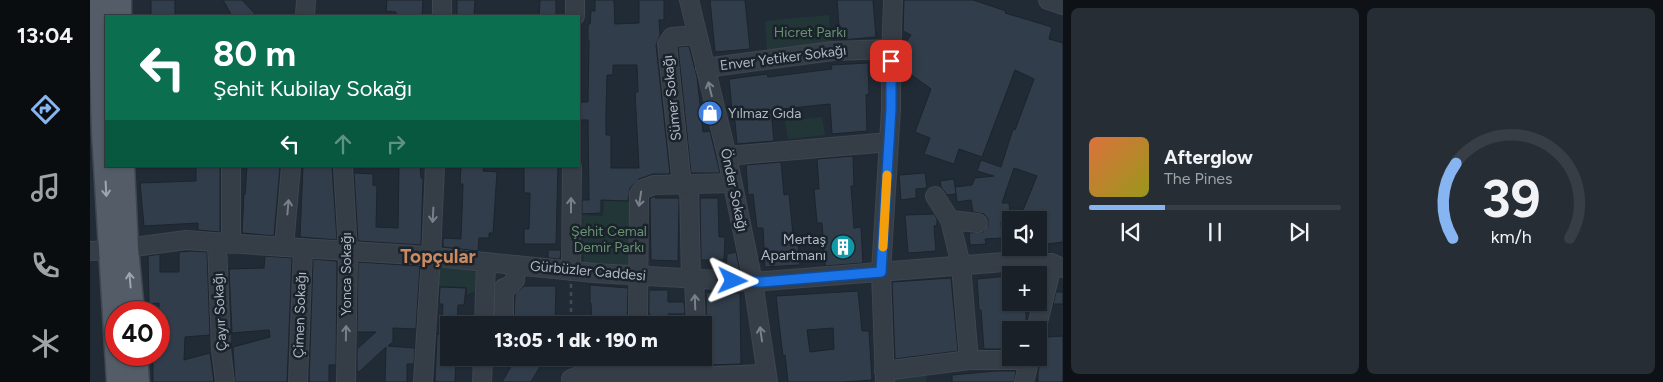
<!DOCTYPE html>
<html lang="tr">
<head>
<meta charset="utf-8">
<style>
	:root { --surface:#192028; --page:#262d34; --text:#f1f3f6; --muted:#9fa3a8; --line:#373e45; --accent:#87b5f1 }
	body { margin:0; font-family:Figtree,sans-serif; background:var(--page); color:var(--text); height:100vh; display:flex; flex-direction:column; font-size:19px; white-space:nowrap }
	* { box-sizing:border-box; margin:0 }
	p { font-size:16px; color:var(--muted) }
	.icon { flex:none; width:28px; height:28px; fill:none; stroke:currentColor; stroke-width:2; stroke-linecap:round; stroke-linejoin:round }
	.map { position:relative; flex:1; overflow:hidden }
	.details { display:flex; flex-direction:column; gap:8px; padding:8px; background:#0e1216; width:600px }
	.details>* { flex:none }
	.hud { position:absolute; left:15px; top:15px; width:475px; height:152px; border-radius:0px; box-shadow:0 1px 4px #0004,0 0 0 1px var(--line); background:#0b6e4f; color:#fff; overflow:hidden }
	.controls { position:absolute; left:912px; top:211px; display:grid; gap:10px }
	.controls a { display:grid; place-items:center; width:45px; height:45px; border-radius:0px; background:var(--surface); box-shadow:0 1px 4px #0004,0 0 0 1px var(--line); font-size:25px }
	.speed { position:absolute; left:15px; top:301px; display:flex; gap:10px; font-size:25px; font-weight:700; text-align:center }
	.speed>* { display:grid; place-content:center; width:65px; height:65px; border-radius:50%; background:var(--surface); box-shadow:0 1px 4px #0004,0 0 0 1px var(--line); line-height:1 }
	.speed .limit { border:8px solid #d22; background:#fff; color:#111 }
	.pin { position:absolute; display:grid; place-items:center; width:42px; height:42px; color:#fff; margin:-21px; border-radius:10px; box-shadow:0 2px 8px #0006 }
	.me { position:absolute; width:55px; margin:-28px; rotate:92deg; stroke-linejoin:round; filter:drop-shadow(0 0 4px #0008) }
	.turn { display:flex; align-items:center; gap:18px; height:105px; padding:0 25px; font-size:22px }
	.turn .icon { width:65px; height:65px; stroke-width:2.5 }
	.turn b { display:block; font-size:35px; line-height:42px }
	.lanes { display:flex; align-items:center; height:48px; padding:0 25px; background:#0003; justify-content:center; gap:25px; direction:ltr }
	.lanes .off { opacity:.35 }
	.details .tile { flex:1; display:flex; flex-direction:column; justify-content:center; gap:8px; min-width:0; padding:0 18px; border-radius:8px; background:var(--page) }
	.details .dial { align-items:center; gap:0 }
	.dial svg { height:130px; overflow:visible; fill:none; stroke:var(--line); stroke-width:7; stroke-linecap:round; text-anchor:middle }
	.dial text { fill:var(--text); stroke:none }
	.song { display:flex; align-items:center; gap:15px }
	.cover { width:60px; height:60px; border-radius:8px; background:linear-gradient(135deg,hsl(20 70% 55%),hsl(60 70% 35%)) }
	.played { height:5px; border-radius:2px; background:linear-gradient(90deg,var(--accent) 30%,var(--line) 30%) }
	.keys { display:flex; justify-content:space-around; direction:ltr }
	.details .tiles { flex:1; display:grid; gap:8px; grid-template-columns:repeat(2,1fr) }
	.trip { position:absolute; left:350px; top:316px; width:272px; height:50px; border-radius:0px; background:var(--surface); box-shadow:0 1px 4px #0004,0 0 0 1px var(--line); font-weight:800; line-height:50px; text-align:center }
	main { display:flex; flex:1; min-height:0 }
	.tabs { display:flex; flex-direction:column; width:90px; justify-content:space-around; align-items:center; background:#0a0d10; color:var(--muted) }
	.tabs .icon { width:35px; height:35px }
	.tabs .active { color:var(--accent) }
	.tabs b { font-size:22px; color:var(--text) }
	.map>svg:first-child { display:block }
	.green { fill:#233637 }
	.building { fill:#313d4a; stroke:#1c242d; fill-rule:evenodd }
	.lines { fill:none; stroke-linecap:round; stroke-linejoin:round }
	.minor-casing { stroke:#3e4650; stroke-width:20 }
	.major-casing { stroke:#3e4650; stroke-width:25 }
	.path { stroke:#3c4f50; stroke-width:2.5; stroke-dasharray:4 4; stroke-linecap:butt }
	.minor { stroke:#353d47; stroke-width:18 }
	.major { stroke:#535c67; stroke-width:22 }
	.oneway { stroke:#78818b }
	.oneway2 { stroke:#9da6b1 }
	.route-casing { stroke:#114b97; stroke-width:12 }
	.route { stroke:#1a73e8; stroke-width:9 }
	.slow { stroke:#f59e0b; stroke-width:9 }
	.labels { text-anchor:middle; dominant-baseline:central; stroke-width:5; stroke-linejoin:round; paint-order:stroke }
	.park-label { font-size:14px; fill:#689270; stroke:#1a222b }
	.street-label { font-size:14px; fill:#afb8c3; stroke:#1a222b }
	.poi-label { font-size:14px; fill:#afb8c3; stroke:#1a222b; text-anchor:start }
	.district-label { font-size:19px; font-weight:bold; fill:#cc8a61; stroke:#1a222b }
</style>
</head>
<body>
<main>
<nav class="tabs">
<b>13:04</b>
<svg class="icon active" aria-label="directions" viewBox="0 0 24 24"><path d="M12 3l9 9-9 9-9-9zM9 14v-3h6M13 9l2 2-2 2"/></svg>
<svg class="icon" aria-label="music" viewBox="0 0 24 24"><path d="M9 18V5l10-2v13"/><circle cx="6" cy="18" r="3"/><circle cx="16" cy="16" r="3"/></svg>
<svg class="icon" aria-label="phone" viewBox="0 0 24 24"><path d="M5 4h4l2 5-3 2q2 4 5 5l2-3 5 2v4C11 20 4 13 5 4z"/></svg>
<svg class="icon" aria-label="climate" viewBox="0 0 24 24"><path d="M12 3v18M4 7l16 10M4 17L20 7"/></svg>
</nav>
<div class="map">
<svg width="973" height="382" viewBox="0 0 973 382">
	<rect width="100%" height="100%" fill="#212b36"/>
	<!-- green -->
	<g class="green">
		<path d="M739,15L741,44L677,50L675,21Z"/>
		<path d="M732,117L735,135L698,139L695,121Z"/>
		<path d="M514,201L544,202L543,266L494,262L492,215L513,216Z"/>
		<path d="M347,267L387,272L386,291L377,294V287L348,286Z"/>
		<path d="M836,373V382H802V377Z"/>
	</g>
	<!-- building -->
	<g class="building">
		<rect x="61" y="0" width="24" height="16"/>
		<path d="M133,0H152L167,16H142Z"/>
		<path d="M297,0H333L332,16H306V12L296,11Z"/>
		<path d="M367,0H385L384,16H367Z"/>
		<path d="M450,0H466V16H449Z"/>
		<path d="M505,0H524L525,24L549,23V0H574V20H569L570,35L566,45L580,174H563L549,179L540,188L538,201L511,200V213L492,214V200H499L498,120H489V102H498L499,41H498V24H500L501,11H505ZM523,65H547L548,92H545L549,168H521V135H516V113L517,75H523Z"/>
		<path d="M620,0H655L660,49L625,52Z"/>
		<path d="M747,0H783L786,37L750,40Z"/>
		<path d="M814,0H883L916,11L915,13L962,27L959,39L973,43V242L949,245V220H929L947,176L924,168L912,203H919L921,221L911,222L912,238L895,239L896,244L880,245L879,233L893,232L898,225V219L894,214L883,212L881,200L867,202L865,187L882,185L885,178L904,176L887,171L891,160L911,167L923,129L925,130L944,79L925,70L892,157L869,149L864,164L834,154L840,138L825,132L841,89L812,68V47L821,35L813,31Z"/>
		<path d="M599,46L607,77L613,132L620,131L630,173H601L588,47Z"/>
		<path d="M778,63L779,94L776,95L777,131L742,134L740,104L681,110L684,141L647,144L644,110H642L639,79L677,74L678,77L742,69L741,65Z"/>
		<path d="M763,156L764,186H761L764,228L771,227L773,263L735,266L732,223H727L724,189H729L727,159Z"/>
		<path d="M691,162L694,195L699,194L703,234H707L710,265L675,267L673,228H667L663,194L658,195L656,165Z"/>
		<path d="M106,166H130V232L108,230V223L54,226L50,183L106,181Z"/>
		<path d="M157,166H190L184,236L152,233L154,194L155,195Z"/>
		<path d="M213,166H242L247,240L210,237Z"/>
		<path d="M309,166H330L331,178H333L331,245L268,241L264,173L283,174V185L287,186L286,227L308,228Z"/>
		<path d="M371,166H394L393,171L407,172L403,233H399V238H389L388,251L353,247V238L371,239L373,184H370Z"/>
		<path d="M434,166H468L466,244H434V229H439L440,193H434Z"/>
		<path d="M835,173L837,188L826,189V198L811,200L809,175Z"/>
		<path d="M864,179L866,194L857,195L851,187L850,181Z"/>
		<path d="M565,196V198H589L588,261L561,260L560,198Z"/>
		<path d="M610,198H628L629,237H635L634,260H611Z"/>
		<path d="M844,214L847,219V225L844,226L846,251L818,253L815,215Z"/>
		<path d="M458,250H471L470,259L458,258Z"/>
		<path d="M102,251L117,252L120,335L95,337L94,360L120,353L124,382H63V355H69V303L59,304L58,256L70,254V272H89V252Z"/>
		<path d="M646,252L650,271L636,270L637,254Z"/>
		<path d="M175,256L202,258L197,382H145L143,347L180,337L179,330L142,333L139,269L174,268Z"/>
		<path d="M223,259L247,261L246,365H239V382H219Z"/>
		<path d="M268,262L330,266L326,329L303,328V342L298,346L325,348L324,364H317V382H295L296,347L269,372L267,370V349L286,332H267Z"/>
		<path d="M918,276L919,302H936V330H921V349H894L891,310H889L887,279Z"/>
		<path d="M861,278L868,351L805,359L802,282Z"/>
		<path d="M500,285L538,288L537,325H502L501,303H500Z"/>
		<path d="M434,286H466L465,320H424L425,295Z"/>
		<path d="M350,287L376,288L374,305H368L367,325H352L353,304H349Z"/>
		<path d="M559,290H578V302H594L595,314H578V325H561L560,314H559Z"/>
		<path d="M768,291L772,331H779L782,380L754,382H698L695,355L693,356L690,332L686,296ZM743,328L744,349L720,352L717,330Z"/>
		<path d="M616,292L650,293L651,364L618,365L615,343H617Z"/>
		<path d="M966,292H973V304H963Z"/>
		<path d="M347,334L359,335V358H366L365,382H345Z"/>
		<path d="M973,336V382H948V372L950,363L957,362L956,337Z"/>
		<path d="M426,358H455L441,382H412Z"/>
		<rect x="559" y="358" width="26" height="7"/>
		<path d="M906,371H926L924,382H862V375Z"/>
	</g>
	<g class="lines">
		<defs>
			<g id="minor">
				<path d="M599,0L637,156L663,282L678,382"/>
				<path d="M958,0L973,5"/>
				<path d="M215,16L216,0"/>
				<path d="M352,16V0"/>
				<path d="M485,16V0"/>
				<path d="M615,68L743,51L801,49"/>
				<path d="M637,156L799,142"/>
				<path d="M141,166V244"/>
				<path d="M253,166L258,252L256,382"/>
				<path d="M592,185L577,44L582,37L607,35"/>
				<path d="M599,185L601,279"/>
				<path d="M845,196L860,220L871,265L879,360"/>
				<path d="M860,220L888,223"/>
				<path d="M127,243L131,350L135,382"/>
				<path d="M194,247L201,166"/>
				<path d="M37,248L96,240L194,247L324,255L505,273L663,282L914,262L961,263L973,268"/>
				<path d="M0,251L20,250"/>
				<path d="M481,271L482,166"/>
				<path d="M604,279L606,325"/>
				<path d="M414,317V288L421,285L425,280L426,265"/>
				<path d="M394,325L396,262"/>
				<path d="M548,325L549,194L553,189L564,185L642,183"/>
				<path d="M946,330L960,274L961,263"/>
				<path d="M607,358V376"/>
				<path d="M794,371L879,360H939"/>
				<path d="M548,376V358"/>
				<path d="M481,379L491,375L624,376L676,374"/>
				<path d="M208,382L213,248"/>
				<path d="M333,382L341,257L345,166"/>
				<path d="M392,382L393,358"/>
				<path d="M795,382L791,272L801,109V61L803,0"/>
				<path d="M934,382L940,358"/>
			</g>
			<g id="major">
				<path d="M9,0L13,132L28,382"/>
				<path d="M30,16V0"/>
				<path d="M33,166L37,248L43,312"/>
				<path d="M46,355L48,382"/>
			</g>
		</defs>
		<!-- minor casing -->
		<use href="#minor" class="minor-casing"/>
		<!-- major casing -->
		<use href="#major" class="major-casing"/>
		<!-- path -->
		<g class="path">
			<path d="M481,284V325"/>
			<path d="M481,358V365"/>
		</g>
		<!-- minor -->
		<use href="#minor" class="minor"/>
		<!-- major -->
		<use href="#major" class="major"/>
	</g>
	<!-- one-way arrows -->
	<defs><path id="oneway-shaft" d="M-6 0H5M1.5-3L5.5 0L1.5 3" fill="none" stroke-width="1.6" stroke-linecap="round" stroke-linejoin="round" transform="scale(1.25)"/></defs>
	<g class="oneway">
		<use href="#oneway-shaft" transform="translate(620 89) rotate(-104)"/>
		<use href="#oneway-shaft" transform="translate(550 199) rotate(99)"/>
		<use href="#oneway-shaft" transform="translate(481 205) rotate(-90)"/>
		<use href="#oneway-shaft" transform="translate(198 207) rotate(-85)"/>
		<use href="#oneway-shaft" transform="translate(343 215) rotate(93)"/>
		<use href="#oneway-shaft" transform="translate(605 302) rotate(-92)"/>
		<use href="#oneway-shaft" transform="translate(256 333) rotate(-89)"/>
		<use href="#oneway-shaft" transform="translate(671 334) rotate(-98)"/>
	</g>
	<g class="oneway2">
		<use href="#oneway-shaft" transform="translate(16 189) rotate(87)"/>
		<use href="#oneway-shaft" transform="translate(40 280) rotate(-95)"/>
	</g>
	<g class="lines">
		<defs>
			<path id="route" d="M643,281L671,282L791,272L801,109V61"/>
		</defs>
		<!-- route casing -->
		<use href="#route" class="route-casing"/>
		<!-- route -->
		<use href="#route" class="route"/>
		<!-- slow -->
		<path class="slow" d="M793,247L797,175"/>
	</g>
	<!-- icons -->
	<defs>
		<symbol id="shop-disc" viewBox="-11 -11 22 22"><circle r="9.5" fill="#3f7fe0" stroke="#1a222b"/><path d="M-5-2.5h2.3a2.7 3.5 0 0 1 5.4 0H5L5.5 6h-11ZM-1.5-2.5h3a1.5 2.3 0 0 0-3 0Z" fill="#fff"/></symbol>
		<symbol id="building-disc" viewBox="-11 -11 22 22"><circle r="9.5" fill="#0f9aa8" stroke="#1a222b"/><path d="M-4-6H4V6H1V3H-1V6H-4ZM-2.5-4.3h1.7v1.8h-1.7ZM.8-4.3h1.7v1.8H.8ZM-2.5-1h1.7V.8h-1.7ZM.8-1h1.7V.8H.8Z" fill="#fff"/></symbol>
	</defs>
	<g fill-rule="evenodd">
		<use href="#shop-disc" x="606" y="99" width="28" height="28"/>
		<use href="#building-disc" x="739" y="233" width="28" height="28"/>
	</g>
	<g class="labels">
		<!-- park labels -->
		<g class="park-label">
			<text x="720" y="32">Hicret Parkı</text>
			<text x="519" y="231">Şehit Cemal<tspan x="519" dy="16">Demir Parkı</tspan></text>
		</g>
		<!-- street labels -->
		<g class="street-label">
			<text transform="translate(693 58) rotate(-7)">Enver Yetiker Sokağı</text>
			<text transform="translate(582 98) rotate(-96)">Sümer Sokağı</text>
			<text transform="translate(644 190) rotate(78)">Önder Sokağı</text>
			<text transform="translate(498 271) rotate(5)">Gürbüzler Caddesi</text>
			<text transform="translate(256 274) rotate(-90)">Yonca Sokağı</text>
			<text transform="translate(130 312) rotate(-93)">Çayır Sokağı</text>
			<text transform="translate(210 315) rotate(-88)">Çimen Sokağı</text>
		</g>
		<!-- poi labels -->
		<g class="poi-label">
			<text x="638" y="113">Yılmaz Gıda</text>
			<text x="736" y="239" text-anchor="end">Mertaş<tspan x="736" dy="16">Apartmanı</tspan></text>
		</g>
		<!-- district labels -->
		<g class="district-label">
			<text x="348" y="256">Topçular</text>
		</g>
	</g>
</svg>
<div class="controls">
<a><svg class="icon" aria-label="sound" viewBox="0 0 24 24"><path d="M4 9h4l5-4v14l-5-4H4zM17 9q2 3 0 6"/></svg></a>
<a>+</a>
<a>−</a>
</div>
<div class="speed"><div class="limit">40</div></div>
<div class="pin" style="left:801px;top:61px;background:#d93025"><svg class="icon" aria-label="arrive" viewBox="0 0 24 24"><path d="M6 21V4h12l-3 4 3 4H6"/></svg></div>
<svg class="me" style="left:643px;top:281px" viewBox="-20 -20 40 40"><path d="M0-17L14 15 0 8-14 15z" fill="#1a73e8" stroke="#fff" stroke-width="4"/></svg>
<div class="trip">13:05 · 1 dk · 190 m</div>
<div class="hud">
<div class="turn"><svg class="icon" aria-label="left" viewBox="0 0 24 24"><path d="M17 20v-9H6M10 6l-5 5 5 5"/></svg><div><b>80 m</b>Şehit Kubilay Sokağı</div></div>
<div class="lanes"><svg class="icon" aria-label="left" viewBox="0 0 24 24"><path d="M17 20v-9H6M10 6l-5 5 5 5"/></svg><svg class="icon off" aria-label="ahead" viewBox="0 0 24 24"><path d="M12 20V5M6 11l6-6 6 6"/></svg><svg class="icon off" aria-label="right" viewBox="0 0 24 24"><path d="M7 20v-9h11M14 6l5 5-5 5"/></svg></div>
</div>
</div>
<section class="details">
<div class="tiles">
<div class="tile">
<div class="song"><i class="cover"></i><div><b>Afterglow</b><p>The Pines</p></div></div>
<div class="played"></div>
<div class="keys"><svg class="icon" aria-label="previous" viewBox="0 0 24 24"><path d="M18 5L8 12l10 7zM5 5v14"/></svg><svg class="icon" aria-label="pause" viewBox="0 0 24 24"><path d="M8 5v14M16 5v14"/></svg><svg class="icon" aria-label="next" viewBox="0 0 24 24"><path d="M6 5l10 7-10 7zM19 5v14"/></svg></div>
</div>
<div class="tile dial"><svg viewBox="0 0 100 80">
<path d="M14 69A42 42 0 1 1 86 69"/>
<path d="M14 69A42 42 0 0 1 16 23" stroke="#87b5f1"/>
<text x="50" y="56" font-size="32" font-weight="700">39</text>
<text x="50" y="72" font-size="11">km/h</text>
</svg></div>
</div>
</section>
</main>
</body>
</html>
